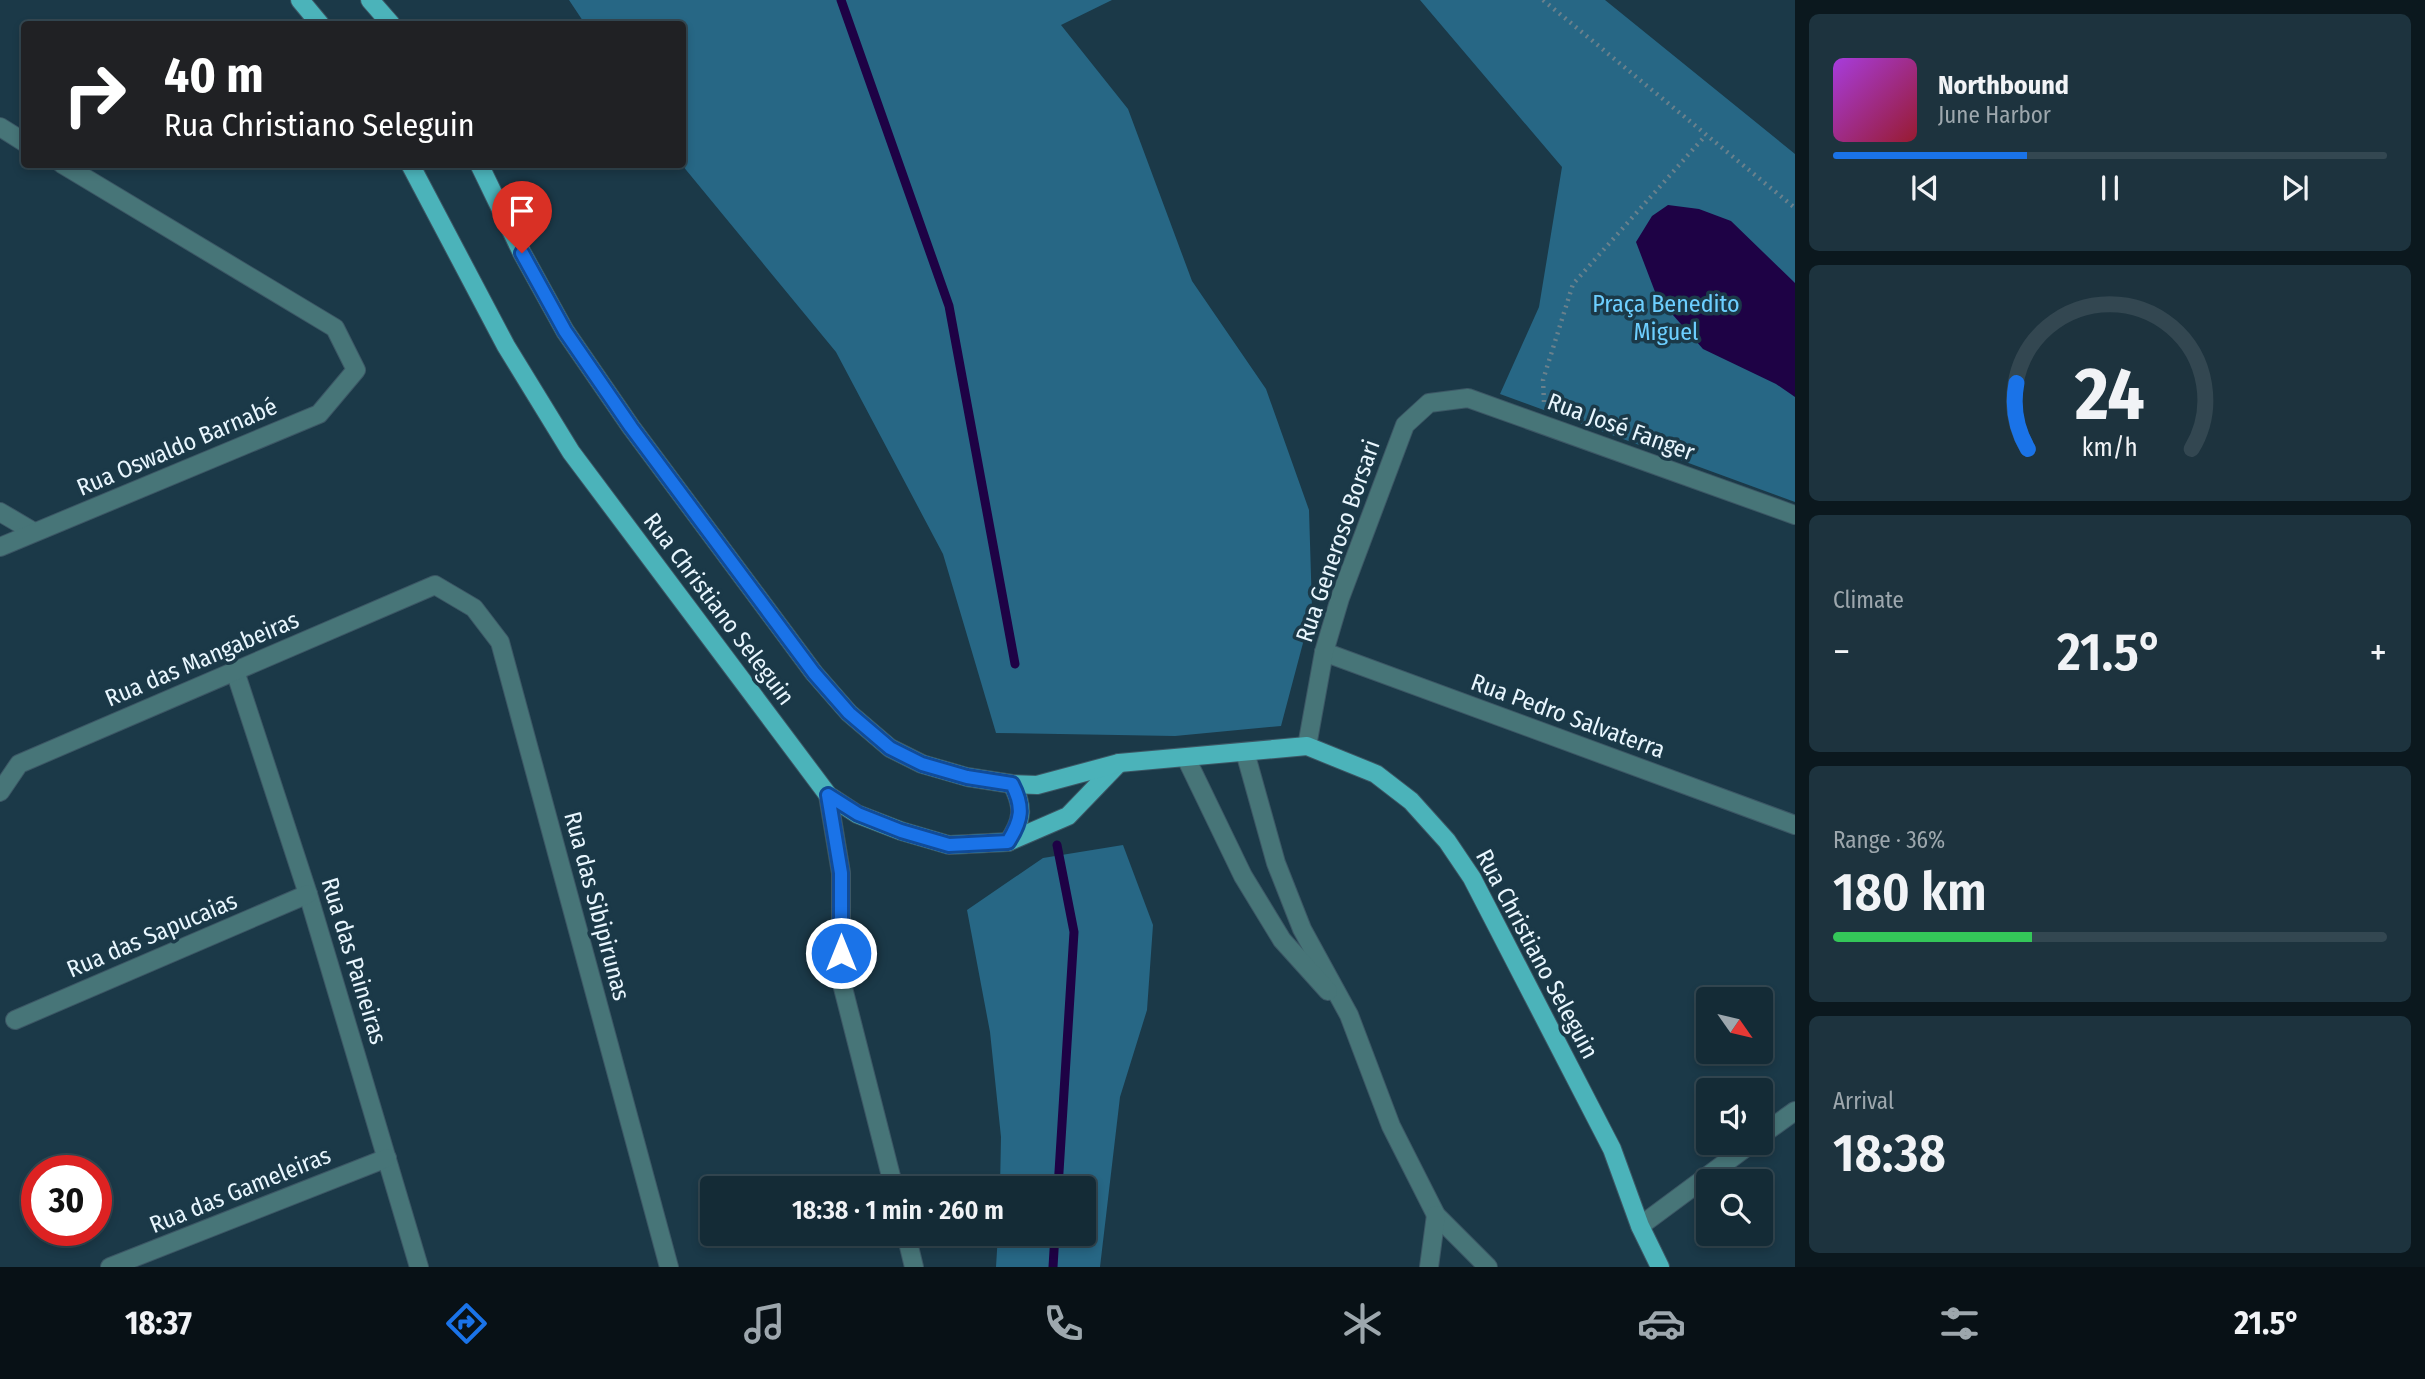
<!DOCTYPE html>
<html lang="en">
<head>
<meta charset="utf-8">
<style>
	:root { --surface:#142b36; --page:#1d333e; --text:#f1f3f6; --muted:#9da7ad; --line:#334751; --accent:#1a73e8 }
	body { margin:0; font-family:"Fira Sans Condensed",sans-serif; background:var(--page); color:var(--text); height:100vh; display:flex; flex-direction:column; font-size:26px; white-space:nowrap }
	* { box-sizing:border-box; margin:0 }
	p { font-size:23px; color:var(--muted) }
	.icon { flex:none; width:38px; height:38px; fill:none; stroke:currentColor; stroke-width:2; stroke-linecap:round; stroke-linejoin:round }
	.map { position:relative; flex:1; overflow:hidden }
	.drawer { display:flex; flex-direction:column; gap:14px; padding:14px; background:#0b181e; width:630px }
	.drawer>* { flex:none }
	.guide { position:absolute; left:21px; top:21px; width:665px; height:147px; border-radius:7px; box-shadow:0 4px 10px #0003,0 0 0 2px var(--line); background:#202124; color:#fff; overflow:hidden }
	.needle { width:46px; rotate:124deg }
	.controls { position:absolute; left:1696px; top:987px; display:grid; gap:14px }
	.controls a { display:grid; place-items:center; width:77px; height:77px; border-radius:7px; background:var(--surface); box-shadow:0 4px 10px #0003,0 0 0 2px var(--line); font-size:35px }
	.speed { position:absolute; left:21px; top:1155px; display:flex; gap:14px; font-size:35px; font-weight:700; text-align:center }
	.speed>* { display:grid; place-content:center; width:91px; height:91px; border-radius:50%; background:var(--surface); box-shadow:0 4px 10px #0003,0 0 0 2px var(--line); line-height:1 }
	.speed .limit { border:10px solid #d22; background:#fff; color:#111 }
	.pin { position:absolute; display:grid; place-items:center; width:60px; height:60px; color:#fff; margin:-72px -30px; border-radius:50% 50% 50% 0; rotate:-45deg; box-shadow:0 0 7px #0007 }
	.pin .icon { rotate:45deg }
	.me { position:absolute; width:77px; margin:-38px; rotate:0deg; stroke-linejoin:round; filter:drop-shadow(0 0 5px #0008) }
	.turn { display:flex; align-items:center; gap:24px; height:147px; padding:0 28px; font-size:32px }
	.turn .icon { width:91px; height:91px; stroke-width:2.5 }
	.turn b { display:block; font-size:49px; line-height:60px }
	.big { font-size:52px; font-weight:600; line-height:1.1 }
	.drawer .tile { flex:1; display:flex; flex-direction:column; justify-content:center; gap:10px; min-width:0; padding:0 24px; border-radius:10px; background:var(--page) }
	.drawer .dial { align-items:center; gap:0 }
	.dial svg { height:182px; overflow:visible; fill:none; stroke:var(--line); stroke-width:7; stroke-linecap:round; text-anchor:middle }
	.dial text { fill:var(--text); stroke:none }
	.song { display:flex; align-items:center; gap:21px }
	.cover { width:84px; height:84px; border-radius:10px; background:linear-gradient(135deg,hsl(280 70% 55%),hsl(350 70% 35%)) }
	.played { height:7px; border-radius:4px; background:linear-gradient(90deg,var(--accent) 35%,var(--line) 35%) }
	.keys { display:flex; justify-content:space-around; direction:ltr }
	.heat { display:flex; justify-content:space-between; align-items:center; font-size:38px; direction:ltr }
	.charge { height:10px; border-radius:5px; background:linear-gradient(90deg,#34c759 36%,var(--line) 0) }
	.trip { position:absolute; left:700px; top:1176px; width:396px; height:70px; border-radius:7px; background:var(--surface); box-shadow:0 4px 10px #0003,0 0 0 2px var(--line); font-weight:600; line-height:70px; text-align:center }
	.tab-bar { display:flex; height:112px; justify-content:space-around; align-items:center; background:#081116; color:var(--muted) }
	.tab-bar .icon { width:49px; height:49px }
	.tab-bar .selected { color:var(--accent) }
	.tab-bar b { font-size:32px; color:var(--text) }
	main { display:flex; flex:1; min-height:0 }
	.map>svg:first-child { display:block }
	.green { fill:#276785 }
	.water { fill:#1e0245 }
	.lines { fill:none; stroke-linecap:round; stroke-linejoin:round }
	.stream { stroke:#1e0245; stroke-width:9 }
	.minor-casing { stroke:#3c5765; stroke-width:20 }
	.major-casing { stroke:#3c5765; stroke-width:20 }
	.path { stroke:#69818d; stroke-width:4.5; stroke-dasharray:2 5; stroke-linecap:butt }
	.minor { stroke:#477578; stroke-width:18 }
	.major { stroke:#4bb3ba; stroke-width:18 }
	.route-casing { stroke:#114b97; stroke-width:18 }
	.route { stroke:#1a73e8; stroke-width:12 }
	.labels { text-anchor:middle; dominant-baseline:central; stroke-width:7; stroke-linejoin:round; paint-order:stroke }
	.park-label { font-size:24px; fill:#6dcfff; stroke:#1b3948 }
	.street-label { font-size:24px; fill:#e8f6fe; stroke:#1b3948 }
</style>
</head>
<body>
<main>
<div class="map">
<svg width="1795" height="1267" viewBox="0 0 1795 1267">
	<rect width="100%" height="100%" fill="#1b3948"/>
	<!-- green -->
	<g class="green">
		<path d="M569,0H1112L1061,25L1128,109L1192,281L1266,389L1309,510L1312,609L1281,726L1175,736L996,733L943,554L836,352L682,165V24H585Z"/>
		<path d="M1420,0H1605L1795,154V502L1500,394L1539,307L1562,167Z"/>
		<path d="M1123,845L1153,925L1147,1010L1120,1097L1100,1267H996L998,1234H1083V1188H1000L1001,1137L990,1032L967,910L1043,858Z"/>
	</g>
	<!-- water -->
	<path class="water" d="M1668,205L1699,209L1731,221L1795,283V397L1776,384L1703,349L1657,297L1636,242L1652,216Z"/>
	<g class="lines">
		<!-- stream -->
		<g class="stream">
			<path d="M841,0L949,306L1015,664"/>
			<path d="M1057,845L1074,932L1058,1188"/>
			<path d="M1053,1267L1055,1234"/>
		</g>
		<defs>
			<g id="minor">
				<path d="M0,127L24,142"/>
				<path d="M0,512L34,532"/>
				<path d="M0,547L319,414L356,370L335,328L62,164"/>
				<path d="M1324,652L1795,825"/>
				<path d="M235,671L308,894L419,1267"/>
				<path d="M1307,746L1324,652L1340,598L1405,425L1429,403L1468,398L1795,515"/>
				<path d="M1245,752L1276,863L1302,929L1349,1015L1391,1126L1436,1215L1488,1267"/>
				<path d="M1186,758L1243,876L1282,940L1328,991"/>
				<path d="M0,792L19,764L435,585L474,608L500,642L669,1267"/>
				<path d="M828,795L841,873V980L894,1188"/>
				<path d="M15,1020L308,894"/>
				<path d="M1760,1136L1795,1111"/>
				<path d="M1640,1226L1752,1143"/>
				<path d="M906,1234L914,1267"/>
				<path d="M110,1267L387,1158"/>
				<path d="M1429,1267L1436,1215"/>
			</g>
			<g id="major">
				<path d="M300,0L320,24"/>
				<path d="M370,0L391,24"/>
				<path d="M410,164L506,346L571,452L828,795L857,814L901,831L949,845L1008,842L1068,816L1119,763"/>
				<path d="M479,164L522,253L565,331L631,427L814,673L849,713L890,748L922,764L967,777L1012,784L1037,785L1119,763L1307,746L1376,774L1411,801L1447,841L1472,878L1612,1149L1640,1226L1660,1267"/>
				<path d="M1008,842C1023,820 1024,807 1012,784"/>
			</g>
		</defs>
		<!-- minor casing -->
		<use href="#minor" class="minor-casing"/>
		<!-- major casing -->
		<use href="#major" class="major-casing"/>
		<!-- path -->
		<g class="path">
			<path d="M1543,0L1795,208"/>
			<path d="M1544,402L1543,380L1573,284L1705,136"/>
		</g>
		<!-- minor -->
		<use href="#minor" class="minor"/>
		<!-- major -->
		<use href="#major" class="major"/>
	</g>
	<g class="lines">
		<defs>
			<path id="route" d="M522,253L565,331L631,427L814,673L849,713L890,748L922,764L967,777L1012,784C1024,807 1022,820 1008,842L949,845L901,831L858,814L828,795L841,873V953"/>
		</defs>
		<!-- route casing -->
		<use href="#route" class="route-casing"/>
		<!-- route -->
		<use href="#route" class="route"/>
	</g>
	<g class="labels">
		<!-- park labels -->
		<g class="park-label">
			<text x="1666" y="304">Praça Benedito<tspan x="1666" dy="28">Miguel</tspan></text>
		</g>
		<!-- street labels -->
		<g class="street-label">
			<text transform="translate(1621 427) rotate(20)">Rua José Fanger</text>
			<text transform="translate(177 447) rotate(-23)">Rua Oswaldo Barnabé</text>
			<text transform="translate(1338 541) rotate(-71)">Rua Generoso Borsari</text>
			<text transform="translate(719 609) rotate(53)">Rua Christiano Seleguin</text>
			<text transform="translate(202 659) rotate(-23)">Rua das Mangabeiras</text>
			<text transform="translate(1568 716) rotate(20)">Rua Pedro Salvaterra</text>
			<text transform="translate(597 906) rotate(75)">Rua das Sibipirunas</text>
			<text transform="translate(152 935) rotate(-23)">Rua das Sapucaias</text>
			<text transform="translate(1537 954) rotate(62)">Rua Christiano Seleguin</text>
			<text transform="translate(354 961) rotate(73)">Rua das Paineiras</text>
			<text transform="translate(240 1190) rotate(-22)">Rua das Gameleiras</text>
		</g>
	</g>
</svg>
<div class="controls">
<a><svg class="needle" viewBox="-14 -14 28 28"><path d="M0-13l5 13h-10z" fill="#e53935"/><path d="M0 13l5-13h-10z" fill="#9da7ad"/></svg></a>
<a><svg class="icon" aria-label="sound" viewBox="0 0 24 24"><path d="M4 9h4l5-4v14l-5-4H4zM17 9q2 3 0 6"/></svg></a>
<a><svg class="icon" aria-label="search" viewBox="0 0 24 24"><circle cx="10" cy="10" r="6"/><path d="M15 15l6 6"/></svg></a>
</div>
<div class="speed"><div class="limit">30</div></div>
<div class="pin" style="left:522px;top:253px;background:#d93025"><svg class="icon" aria-label="arrive" viewBox="0 0 24 24"><path d="M6 21V4h12l-3 4 3 4H6"/></svg></div>
<svg class="me" style="left:841px;top:953px" viewBox="-20 -20 40 40"><circle r="17" fill="#1a73e8" stroke="#fff" stroke-width="3"/><path d="M0-11L8 9 0 5-8 9z" fill="#fff"/></svg>
<div class="trip">18:38 · 1 min · 260 m</div>
<div class="guide">
<div class="turn"><svg class="icon" aria-label="right" viewBox="0 0 24 24"><path d="M7 20v-9h11M14 6l5 5-5 5"/></svg><div><b>40 m</b>Rua Christiano Seleguin</div></div>
</div>
</div>
<section class="drawer">
<div class="tile">
<div class="song"><i class="cover"></i><div><b>Northbound</b><p>June Harbor</p></div></div>
<div class="played"></div>
<div class="keys"><svg class="icon" aria-label="previous" viewBox="0 0 24 24"><path d="M18 5L8 12l10 7zM5 5v14"/></svg><svg class="icon" aria-label="pause" viewBox="0 0 24 24"><path d="M8 5v14M16 5v14"/></svg><svg class="icon" aria-label="next" viewBox="0 0 24 24"><path d="M6 5l10 7-10 7zM19 5v14"/></svg></div>
</div>
<div class="tile dial"><svg viewBox="0 0 100 80">
<path d="M14 69A42 42 0 1 1 86 69"/>
<path d="M14 69A42 42 0 0 1 9 40" stroke="#1a73e8"/>
<text x="50" y="56" font-size="32" font-weight="700">24</text>
<text x="50" y="72" font-size="11">km/h</text>
</svg></div>
<div class="tile"><p>Climate</p>
<div class="heat"><a>−</a><b class="big">21.5°</b><a>+</a></div>
</div>
<div class="tile"><p>Range · 36%</p><b class="big">180 km</b><div class="charge"></div></div>
<div class="tile"><p>Arrival</p><b class="big">18:38</b></div>
</section>
</main>
<nav class="tab-bar">
<b>18:37</b>
<svg class="icon selected" aria-label="directions" viewBox="0 0 24 24"><path d="M12 3l9 9-9 9-9-9zM9 14v-3h6M13 9l2 2-2 2"/></svg>
<svg class="icon" aria-label="music" viewBox="0 0 24 24"><path d="M9 18V5l10-2v13"/><circle cx="6" cy="18" r="3"/><circle cx="16" cy="16" r="3"/></svg>
<svg class="icon" aria-label="phone" viewBox="0 0 24 24"><path d="M5 4h4l2 5-3 2q2 4 5 5l2-3 5 2v4C11 20 4 13 5 4z"/></svg>
<svg class="icon" aria-label="climate" viewBox="0 0 24 24"><path d="M12 3v18M4 7l16 10M4 17L20 7"/></svg>
<svg class="icon" aria-label="car" viewBox="0 0 24 24"><path d="M5 17H2v-5l4-1 3-4h7l3 4 3 1v5h-3M9 17h6M6 11h13"/><circle cx="7" cy="17" r="2"/><circle cx="17" cy="17" r="2"/></svg>
<svg class="icon" aria-label="filters" viewBox="0 0 24 24"><path d="M4 7h16M4 17h16"/><circle cx="9" cy="7" r="2"/><circle cx="15" cy="17" r="2"/></svg>
<b>21.5°</b>
</nav>
</body>
</html>
